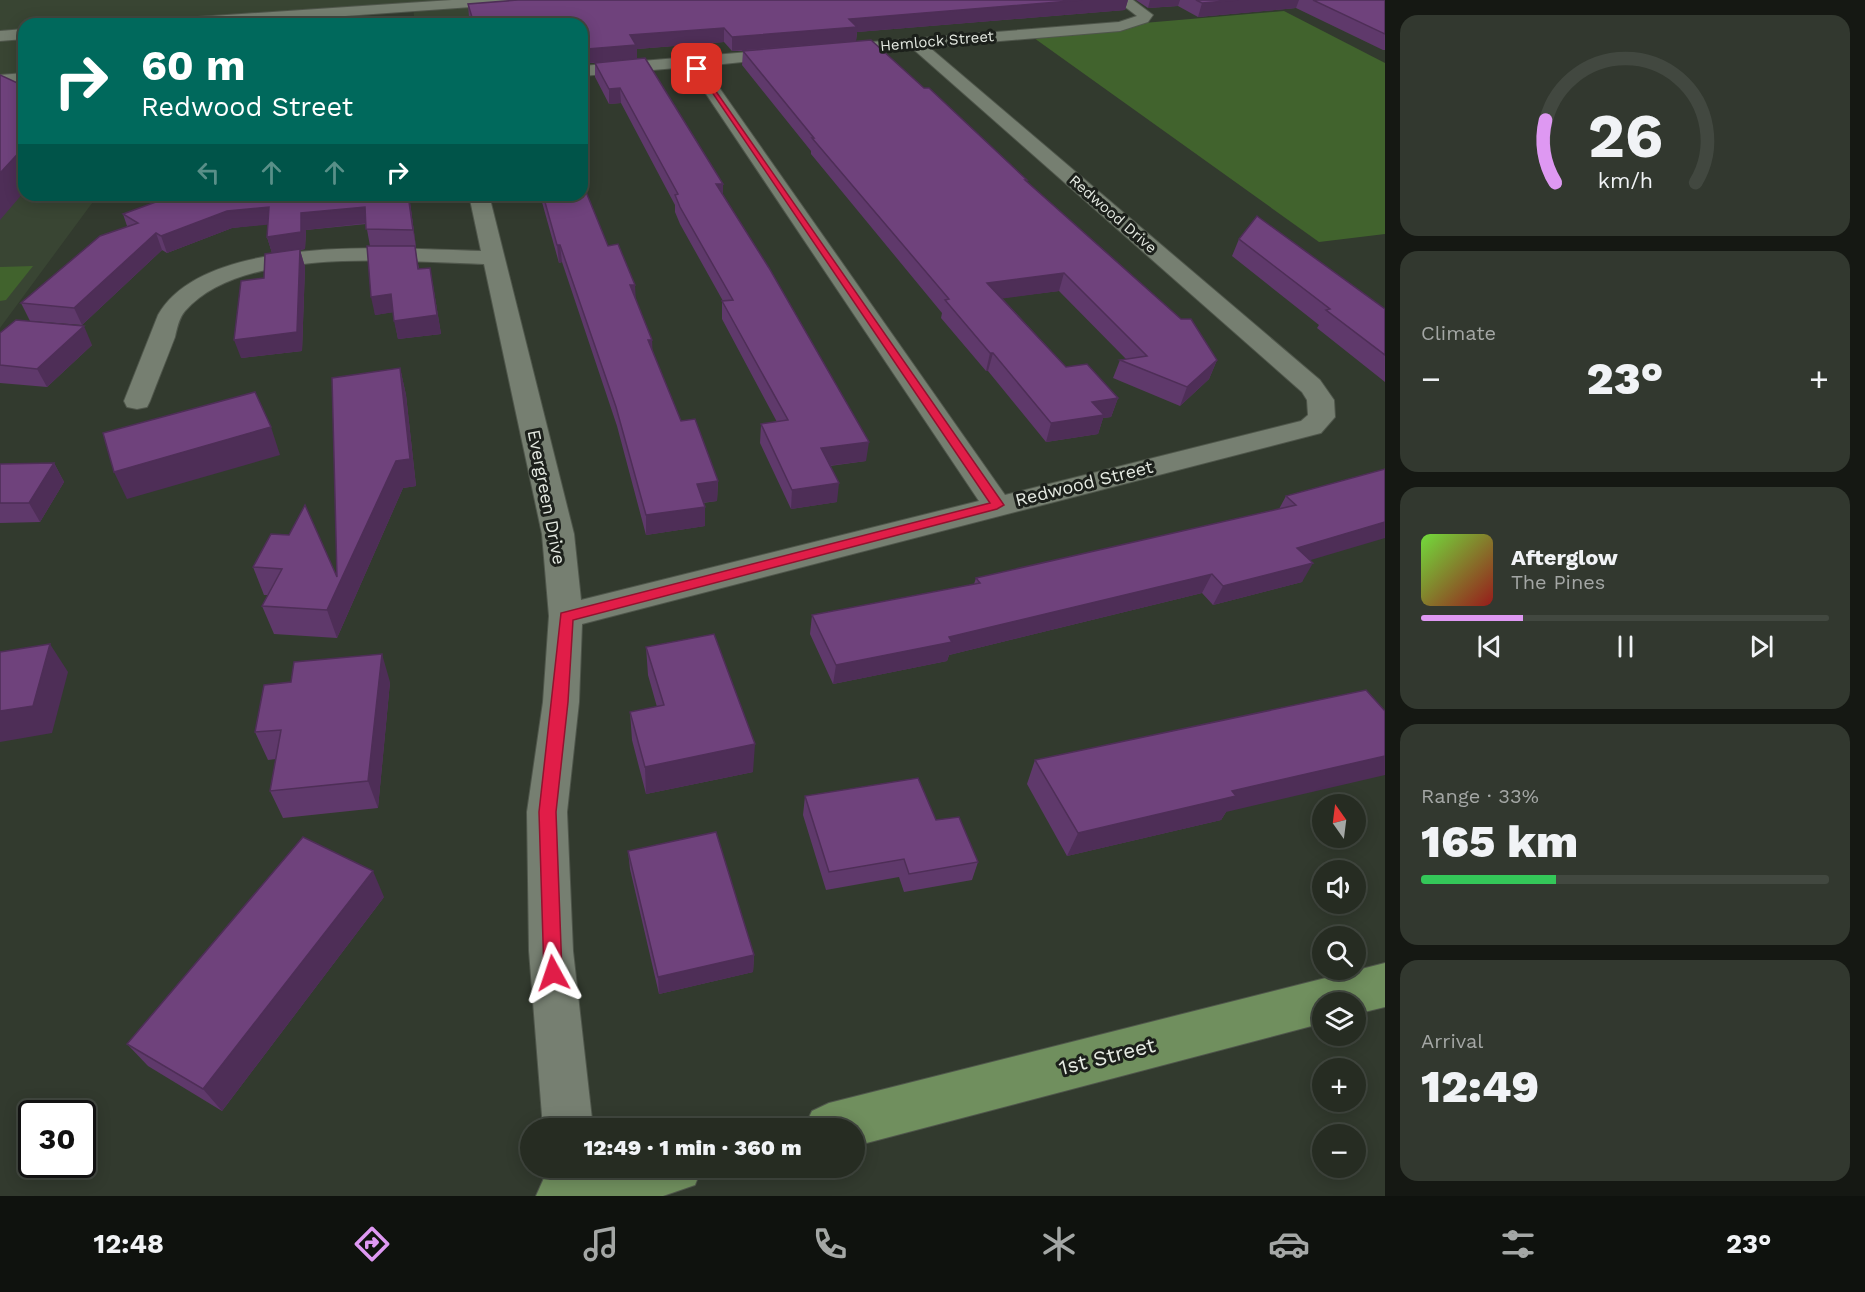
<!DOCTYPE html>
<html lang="en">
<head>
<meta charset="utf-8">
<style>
	:root { --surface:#262c22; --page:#32382f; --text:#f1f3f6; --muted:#a4a7a5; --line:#424840; --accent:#de98f2 }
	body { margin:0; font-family:"Work Sans",sans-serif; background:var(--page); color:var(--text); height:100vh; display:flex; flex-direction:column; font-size:22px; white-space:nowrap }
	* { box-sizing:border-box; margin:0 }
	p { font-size:20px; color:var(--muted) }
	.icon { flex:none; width:33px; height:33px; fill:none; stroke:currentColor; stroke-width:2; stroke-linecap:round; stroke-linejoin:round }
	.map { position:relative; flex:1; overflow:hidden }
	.sheet { display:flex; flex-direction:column; gap:15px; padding:15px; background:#151813; width:480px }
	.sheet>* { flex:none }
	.guide { position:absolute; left:18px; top:18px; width:570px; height:183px; border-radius:18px; box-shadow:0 3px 15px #0003,0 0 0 2px var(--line); background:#00695c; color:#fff; overflow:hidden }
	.needle { width:39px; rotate:346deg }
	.fabs { position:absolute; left:1312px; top:794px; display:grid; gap:12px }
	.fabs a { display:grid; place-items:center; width:54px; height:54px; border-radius:50%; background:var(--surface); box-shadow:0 3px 15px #0003,0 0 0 2px var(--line); font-size:30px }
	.speed { position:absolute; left:18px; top:1100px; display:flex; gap:12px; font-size:30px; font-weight:700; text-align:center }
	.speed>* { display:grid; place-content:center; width:78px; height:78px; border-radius:50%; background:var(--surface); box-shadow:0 3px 15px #0003,0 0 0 2px var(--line); line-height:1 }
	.speed .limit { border:3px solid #111; border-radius:9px; background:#fff; color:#111 }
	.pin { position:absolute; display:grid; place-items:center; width:51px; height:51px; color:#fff; margin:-26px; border-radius:12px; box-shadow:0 3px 9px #0006 }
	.me { position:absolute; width:66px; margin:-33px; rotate:355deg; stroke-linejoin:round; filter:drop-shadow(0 0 4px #0008) }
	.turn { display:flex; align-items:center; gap:21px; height:126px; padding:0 24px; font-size:27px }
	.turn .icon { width:78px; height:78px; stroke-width:2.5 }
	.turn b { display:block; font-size:42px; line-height:51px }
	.lanes { display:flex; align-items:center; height:57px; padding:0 24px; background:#0003; justify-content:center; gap:30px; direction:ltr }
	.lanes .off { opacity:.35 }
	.big { font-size:45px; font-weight:800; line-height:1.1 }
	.sheet .tile { flex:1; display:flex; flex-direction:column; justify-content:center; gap:9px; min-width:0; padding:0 21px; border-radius:18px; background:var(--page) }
	.sheet .dial { align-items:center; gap:0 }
	.dial svg { height:156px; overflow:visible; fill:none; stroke:var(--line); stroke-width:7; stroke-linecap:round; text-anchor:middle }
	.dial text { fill:var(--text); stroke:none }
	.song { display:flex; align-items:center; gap:18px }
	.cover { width:72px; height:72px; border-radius:9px; background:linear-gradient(135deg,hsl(100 70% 55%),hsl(0 70% 35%)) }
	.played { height:6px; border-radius:3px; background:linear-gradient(90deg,var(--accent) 25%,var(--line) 25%) }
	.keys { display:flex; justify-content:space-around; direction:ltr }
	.heat { display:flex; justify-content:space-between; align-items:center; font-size:33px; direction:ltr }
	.charge { height:9px; border-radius:4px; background:linear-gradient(90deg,#34c759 33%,var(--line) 0) }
	.trip { position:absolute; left:520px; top:1118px; width:345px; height:60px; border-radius:30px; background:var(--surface); box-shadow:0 3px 15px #0003,0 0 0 2px var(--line); font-weight:800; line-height:60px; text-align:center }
	.menu { display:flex; height:96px; justify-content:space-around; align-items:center; background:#0f120e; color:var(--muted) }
	.menu .icon { width:42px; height:42px }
	.menu .active { color:var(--accent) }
	.menu b { font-size:27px; color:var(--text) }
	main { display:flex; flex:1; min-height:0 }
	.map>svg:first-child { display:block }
	.built { fill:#394533 }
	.green { fill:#41632d }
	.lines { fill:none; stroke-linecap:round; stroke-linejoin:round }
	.minor-casing { stroke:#4f564b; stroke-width:2 }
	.major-casing { stroke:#4f564b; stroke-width:2 }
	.minor { fill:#767f71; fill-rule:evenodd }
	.major { fill:#708f5e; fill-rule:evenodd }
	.wall { fill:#5f396b }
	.shaded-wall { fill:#4e2e57 }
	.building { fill:#6f427c; stroke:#4e2e57; stroke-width:1.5 }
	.route { fill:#e11d48; stroke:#92132f; stroke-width:1.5 }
	.labels { text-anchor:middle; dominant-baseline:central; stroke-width:6; stroke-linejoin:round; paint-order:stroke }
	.far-street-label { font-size:15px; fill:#e6ebe3; stroke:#1c201b }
	.street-label { font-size:18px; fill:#e6ebe3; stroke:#1c201b }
	.near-street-label { font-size:21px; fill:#e6ebe3; stroke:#1c201b }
</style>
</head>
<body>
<main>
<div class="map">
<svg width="1385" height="1196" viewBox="0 0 1385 1196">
	<rect width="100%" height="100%" fill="#323a2e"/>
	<!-- built -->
	<path class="built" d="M0,0H532L542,24H415L413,8L207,24H24V195H98L0,328Z"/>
	<!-- green -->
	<g class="green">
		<path d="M1284,11L1385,63V234L1319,242L1027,33Z"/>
		<path d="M33,266L6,300L0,301V267Z"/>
	</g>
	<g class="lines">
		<defs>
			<g id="minor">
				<path d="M452,0H522L515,4L233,24H160L168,19Z"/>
				<path d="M1116,0H1133L1153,15L1148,22L1120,31L929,47L1320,380L1334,400L1335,417L1321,433L582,624L579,702L567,812L573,951L593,1128H543L529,951L527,812L543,702L549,616L542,534L484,264C402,262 243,245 185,311C179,318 177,328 175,337C167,358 158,380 150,401L147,407L137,409L127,407L124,401L158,315C205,232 399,249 481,251L469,195H489L574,534L581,600L979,501L688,67L582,76V66L786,49L794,54L792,57L704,66L1005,495L1301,421L1308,415L1307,400L1302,392L912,48L834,55L826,50L834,45L1119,22L1137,16Z"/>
				<path d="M24,29V39L0,41V31Z"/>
				<path d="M24,73V83L0,85V75Z"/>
			</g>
			<g id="major">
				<path d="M1385,963V1007L1356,1014V1002H1323V1023L855,1146V1128H804L812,1111L829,1103Z"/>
				<path d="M575,1167H702L695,1185L663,1196H536L544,1178Z"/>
			</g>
		</defs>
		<!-- minor casing -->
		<use href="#minor" class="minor-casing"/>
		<!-- major casing -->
		<use href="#major" class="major-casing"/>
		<!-- minor -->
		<use href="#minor" class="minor"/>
		<!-- major -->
		<use href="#major" class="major"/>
	</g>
	<!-- wall -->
	<g class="wall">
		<path d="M518,0H1128L1125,10L857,32L856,41L1027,182L1217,360L1209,379L1180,406L1113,378L1120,360L1126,359L1059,291L1002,298L1066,367L1118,398L1111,417L1103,418L1098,434L1046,442L988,371H986L941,318L942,313L811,154V151L742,65L743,51H732L724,42L637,49V59L723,195L866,461L830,466L837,502L791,509L760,443L761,424L777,422L722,319V301H723L680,224L675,212V205L621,103L609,104L595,77V63H588L582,51V24H471L469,17L468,4Z"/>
		<path d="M1136,0H1385V50H1383L1296,8L1198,17L1178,6L1148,8Z"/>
		<path d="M175,195H409L416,247H415L419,269L433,285L441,334L398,339L393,312L375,315L370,246L366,224L306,230L305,249L300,250L305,267L302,351L241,358L272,253L267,237L268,224L232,228L167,253L162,250L82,325L30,321L21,303L127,226L123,214Z"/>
		<path d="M540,195H582L636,299L653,352L681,421L718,481L717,501L703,503L705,526L646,535L617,426L562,262L559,263Z"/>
		<path d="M1239,239L1385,309V382L1317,328L1319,325L1232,256Z"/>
		<path d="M0,333L92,345L47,387L0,383Z"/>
		<path d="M400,368L406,395L416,486L403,488L337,638L274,634L262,606L268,595H264L253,567L289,535L337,577Z"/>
		<path d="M54,463L64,482L40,522L0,523V464Z"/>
		<path d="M1385,469L1310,560L1302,582L1213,605L1202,593L949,655L947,661L833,684L810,634L812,615L974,584L976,578L1279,509L1286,496Z"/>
		<path d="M646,647L753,772L646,794L632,740L630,712L657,707L648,675Z"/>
		<path d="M390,682L378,808L283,818L270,791L276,759L268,760L255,732Z"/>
		<path d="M1035,760L1226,812L1221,820L1067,856L1027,784Z"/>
		<path d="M805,796L936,820L978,862L972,880L904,892L899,877L826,890L803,815Z"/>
		<path d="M628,851L754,955L753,972L659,994L630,869Z"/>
		<path d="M384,897L222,1111L148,1066L127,1044Z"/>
	</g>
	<!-- shaded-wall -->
	<g class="shaded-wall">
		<path d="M1082,0H1128L1125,10L857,32L856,41L732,51V37L849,19Z"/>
		<path d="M1150,0H1180L1178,6L1148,8Z"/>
		<path d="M1238,0H1299L1296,8L1198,17L1202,3Z"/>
		<path d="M724,28V42L637,49V59L588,63L587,49L630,35Z"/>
		<path d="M620,88L621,103L609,104V89Z"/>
		<path d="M24,147V192L0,220V173Z"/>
		<path d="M716,184H723V200Z"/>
		<path d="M408,195H409L416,247L413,230Z"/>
		<path d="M269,207L274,224L232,228L167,253L161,236L227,211Z"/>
		<path d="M365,207L369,223L306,230L305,249L300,250L305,267L302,351L241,358L234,340L297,332L267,237L301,213Z"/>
		<path d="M156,233L162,250L82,325L74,308Z"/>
		<path d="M557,245H560L562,262L559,263Z"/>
		<path d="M430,268L441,334L398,339L394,321Z"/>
		<path d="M1064,273L1059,291L984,301L987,283Z"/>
		<path d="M630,285H635L636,303Z"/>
		<path d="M391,294L395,312L375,315L371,297Z"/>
		<path d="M84,326L92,345L47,387L37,369Z"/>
		<path d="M648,340H652L653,358Z"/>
		<path d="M990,353H993L988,371H986Z"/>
		<path d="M1217,360L1209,379L1180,406L1187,387Z"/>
		<path d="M400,368L406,395L416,486L403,488L337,638L327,610Z"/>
		<path d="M1118,398L1111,417L1103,418L1098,434L1046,442L1051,423L1092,402Z"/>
		<path d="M271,427L280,455L127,499L114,472Z"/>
		<path d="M869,442L866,461L819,467L821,448Z"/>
		<path d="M54,463L64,482L40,522L29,503Z"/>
		<path d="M718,481L717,501L697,503V484Z"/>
		<path d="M839,483L837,502L791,509L792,490Z"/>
		<path d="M705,507V526L646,535V515Z"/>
		<path d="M1385,522V538L1287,567L1297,548Z"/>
		<path d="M1313,563L1302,582L1213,605L1223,586Z"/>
		<path d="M1212,574L1202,593L949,655L947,661L833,684L836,665L949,637Z"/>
		<path d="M50,644L68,672L52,733L0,742V711Z"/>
		<path d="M382,654L390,682L378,808L368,781Z"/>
		<path d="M755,744L753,772L646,794L645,767Z"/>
		<path d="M1385,756V775L1226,812L1221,820L1067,856L1078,833L1232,791Z"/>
		<path d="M373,871L384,897L222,1111L203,1089Z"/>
		<path d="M754,955L753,972L659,994L658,977Z"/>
	</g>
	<!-- building -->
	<g class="building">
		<path d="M518,0H1082L849,19L857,27L732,37L724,28L630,35L636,45L587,49L582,38V24H574V22L570,24H474L468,4Z"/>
		<path d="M1196,0H1238L1202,3Z"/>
		<path d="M1313,0H1385V34Z"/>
		<path d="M871,40L924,88H929L1027,180H1025L1181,319H1191L1217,360L1187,387L1120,360L1147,356L1064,273L987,283L1066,367L1087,364L1118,398L1092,402L1104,415L1051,423L993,353H990L945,300L949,299L812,138H814L743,51Z"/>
		<path d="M645,58L723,184H716L769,268L869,442L821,448L839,483L792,490L761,424L788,420L722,301L733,300L680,207L675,195L678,194L620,88L609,89L595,63Z"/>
		<path d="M0,75L24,86V147L0,173Z"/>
		<path d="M582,182L608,246L618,244L635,285H630L652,340H648L681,421L695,419L718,481L697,484L705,507L646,515L616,407L560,245H557L543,195H582Z"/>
		<path d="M175,195H408L413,230L366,229L365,207L301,213V232L267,237L269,207L227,211L161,236L156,233L74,308L21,303L100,236L138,223L123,214Z"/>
		<path d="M1257,216L1385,309V355L1326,310L1330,309L1239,239Z"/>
		<path d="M367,246H415L418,269L430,268L437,315L394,321L391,294L371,297Z"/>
		<path d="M300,249L297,332L234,340L241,281L264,278L265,254Z"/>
		<path d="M16,320L84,326L37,369L0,365V333Z"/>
		<path d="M400,368L410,459L396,461L327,610L262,606L282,569L253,567L271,534L289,535L305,505L337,577L332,378Z"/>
		<path d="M255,392L271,427L114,472L103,433Z"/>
		<path d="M54,463L29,503H0V464Z"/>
		<path d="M1385,469V522L1297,548L1313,563L1223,586L1212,574L949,637L952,642L836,665L812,615L980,583L976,578L1296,505L1286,496Z"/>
		<path d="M714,634L755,744L645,767L630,712L664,705L646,647Z"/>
		<path d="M50,644L33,706L0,711V652Z"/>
		<path d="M382,654L368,781L270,791L281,730L255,732L264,685L291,682L294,662Z"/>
		<path d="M1366,690L1385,711V756L1232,791L1236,796L1078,833L1035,760Z"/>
		<path d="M918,778L936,820L959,817L978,862L909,874L904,859L829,872L805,796Z"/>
		<path d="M716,832L754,955L658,977L628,851Z"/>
		<path d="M303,837L373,871L203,1089L127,1044Z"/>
	</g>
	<!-- route -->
	<path class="route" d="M695,67H699L1004,505L997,509L573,620L568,702L556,812L562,973L560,979L553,982L547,979L544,973L539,812L561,613L990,503Z"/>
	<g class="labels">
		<!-- far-street labels -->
		<g class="far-street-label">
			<text transform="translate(937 41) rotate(-5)">Hemlock Street</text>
			<text transform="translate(1113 214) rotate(41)">Redwood Drive</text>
		</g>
		<!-- street labels -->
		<g class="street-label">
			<text transform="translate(1084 483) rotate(-14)">Redwood Street</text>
			<text transform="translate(547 497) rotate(79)">Evergreen Drive</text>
		</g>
		<!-- near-street labels -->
		<g class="near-street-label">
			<text transform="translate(1107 1056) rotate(-14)">1st Street</text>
		</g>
	</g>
</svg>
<div class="fabs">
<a><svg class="needle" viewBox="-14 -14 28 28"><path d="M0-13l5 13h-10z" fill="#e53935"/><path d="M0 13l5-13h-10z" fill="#a4a7a5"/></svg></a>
<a><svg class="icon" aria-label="sound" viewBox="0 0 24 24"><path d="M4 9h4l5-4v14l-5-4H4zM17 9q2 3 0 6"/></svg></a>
<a><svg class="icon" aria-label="search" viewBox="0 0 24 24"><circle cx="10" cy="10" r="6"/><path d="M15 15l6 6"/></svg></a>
<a><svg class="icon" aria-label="layers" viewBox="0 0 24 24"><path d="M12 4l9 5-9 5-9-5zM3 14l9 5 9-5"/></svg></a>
<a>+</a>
<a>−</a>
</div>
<div class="speed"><div class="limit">30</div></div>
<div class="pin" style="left:697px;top:69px;background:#d93025"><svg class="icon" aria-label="arrive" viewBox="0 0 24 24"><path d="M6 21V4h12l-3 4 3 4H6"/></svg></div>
<svg class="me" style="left:553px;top:973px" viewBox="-20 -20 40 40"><path d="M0-17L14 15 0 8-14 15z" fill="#e11d48" stroke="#fff" stroke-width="4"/></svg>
<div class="trip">12:49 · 1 min · 360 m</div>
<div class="guide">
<div class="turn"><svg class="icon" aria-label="right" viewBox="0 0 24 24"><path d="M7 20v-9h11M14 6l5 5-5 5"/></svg><div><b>60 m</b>Redwood Street</div></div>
<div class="lanes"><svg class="icon off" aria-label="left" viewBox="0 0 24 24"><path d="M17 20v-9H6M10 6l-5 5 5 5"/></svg><svg class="icon off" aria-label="ahead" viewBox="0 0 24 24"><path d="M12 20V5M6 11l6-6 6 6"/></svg><svg class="icon off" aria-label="ahead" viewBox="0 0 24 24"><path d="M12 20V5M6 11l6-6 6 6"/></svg><svg class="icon" aria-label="right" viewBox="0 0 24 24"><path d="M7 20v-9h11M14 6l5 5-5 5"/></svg></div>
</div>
</div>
<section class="sheet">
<div class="tile dial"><svg viewBox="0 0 100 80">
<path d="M14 69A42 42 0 1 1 86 69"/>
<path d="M14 69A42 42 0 0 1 9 37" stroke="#de98f2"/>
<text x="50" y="56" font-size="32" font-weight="700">26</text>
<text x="50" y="72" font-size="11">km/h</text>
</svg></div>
<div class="tile"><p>Climate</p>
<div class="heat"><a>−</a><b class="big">23°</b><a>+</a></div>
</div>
<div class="tile">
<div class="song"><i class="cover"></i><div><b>Afterglow</b><p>The Pines</p></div></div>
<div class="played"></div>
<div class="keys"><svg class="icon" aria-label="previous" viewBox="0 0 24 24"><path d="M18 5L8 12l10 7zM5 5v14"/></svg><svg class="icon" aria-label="pause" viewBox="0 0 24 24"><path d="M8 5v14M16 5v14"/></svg><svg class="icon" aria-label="next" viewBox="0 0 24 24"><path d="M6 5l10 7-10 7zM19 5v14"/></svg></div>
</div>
<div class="tile"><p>Range · 33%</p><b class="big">165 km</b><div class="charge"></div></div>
<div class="tile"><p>Arrival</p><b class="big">12:49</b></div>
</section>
</main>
<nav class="menu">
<b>12:48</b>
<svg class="icon active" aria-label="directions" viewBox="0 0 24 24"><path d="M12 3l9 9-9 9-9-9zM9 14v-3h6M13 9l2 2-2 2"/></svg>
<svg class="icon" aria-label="music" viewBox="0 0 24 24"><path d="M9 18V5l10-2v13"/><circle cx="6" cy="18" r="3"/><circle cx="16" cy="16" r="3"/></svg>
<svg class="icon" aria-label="phone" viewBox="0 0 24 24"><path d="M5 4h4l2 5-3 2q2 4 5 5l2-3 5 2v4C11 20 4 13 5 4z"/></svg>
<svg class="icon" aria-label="climate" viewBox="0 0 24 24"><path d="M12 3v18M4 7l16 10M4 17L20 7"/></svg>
<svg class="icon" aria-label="car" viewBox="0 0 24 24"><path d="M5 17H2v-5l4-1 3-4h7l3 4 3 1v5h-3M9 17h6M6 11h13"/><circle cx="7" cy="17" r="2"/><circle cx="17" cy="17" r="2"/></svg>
<svg class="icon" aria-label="filters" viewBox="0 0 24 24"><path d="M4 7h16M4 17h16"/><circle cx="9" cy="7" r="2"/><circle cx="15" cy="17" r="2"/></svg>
<b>23°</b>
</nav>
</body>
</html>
